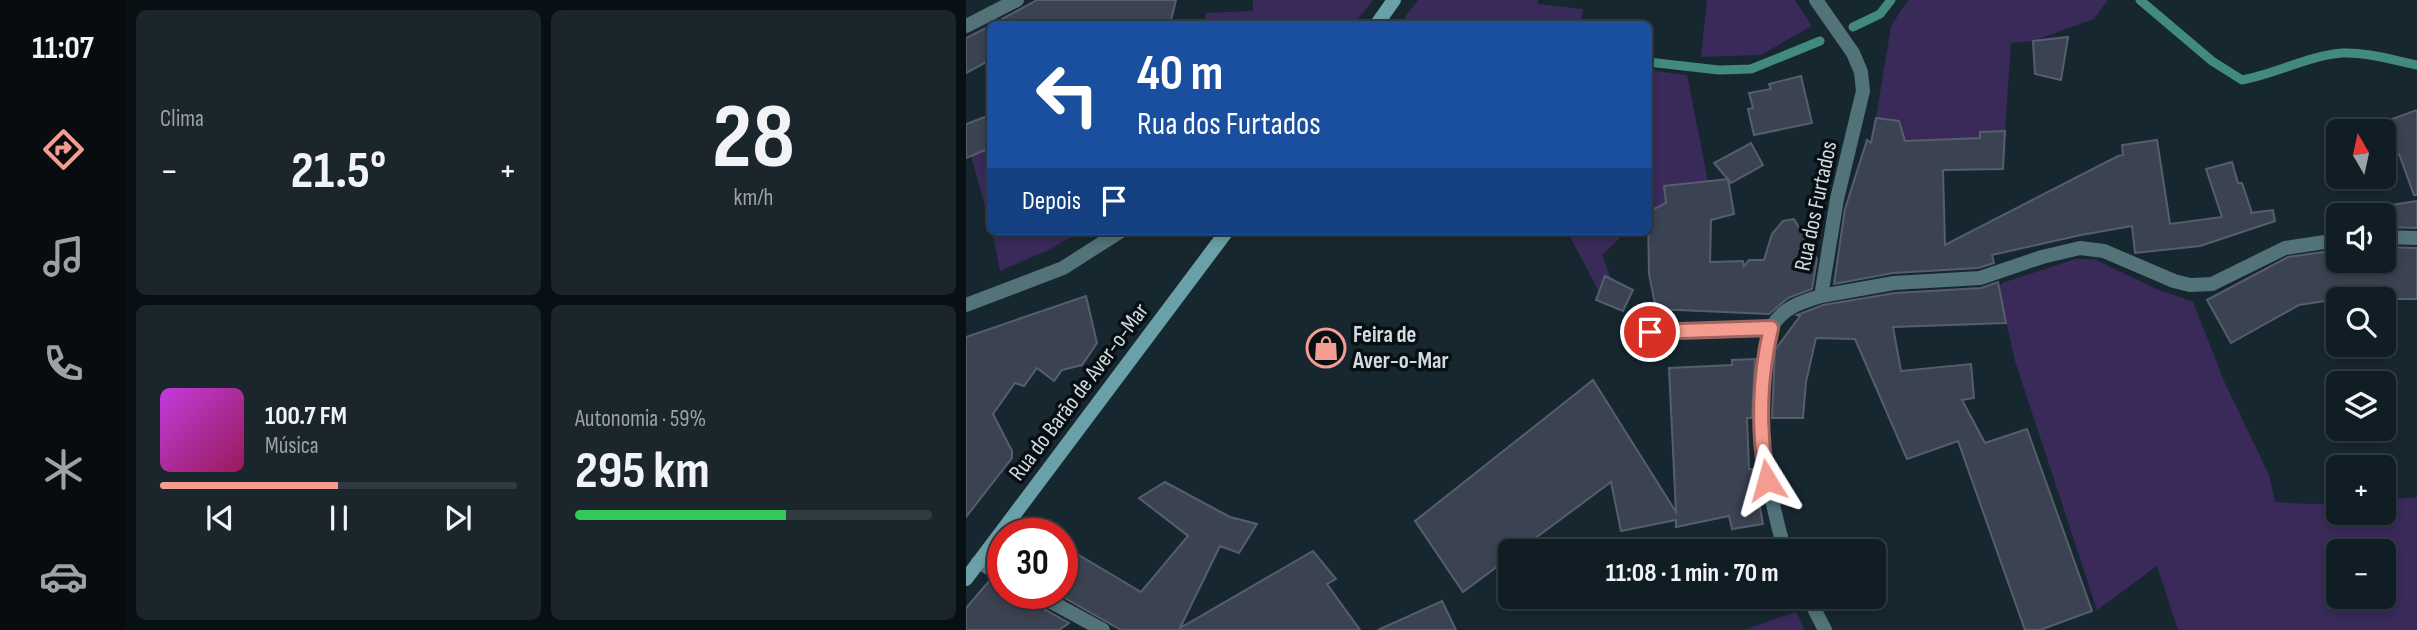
<!DOCTYPE html>
<html lang="pt">
<head>
<meta charset="utf-8">
<style>
	:root { --surface:#111d24; --page:#1a262c; --text:#f1f3f6; --muted:#9ca2a6; --line:#303b41; --accent:#f59c91 }
	body { margin:0; font-family:"Sofia Sans Condensed",sans-serif; background:var(--page); color:var(--text); height:100vh; display:flex; flex-direction:column; font-size:26px; white-space:nowrap }
	* { box-sizing:border-box; margin:0 }
	p { font-size:23px; color:var(--muted) }
	.icon { flex:none; width:38px; height:38px; fill:none; stroke:currentColor; stroke-width:2; stroke-linecap:round; stroke-linejoin:round }
	.map { position:relative; flex:1; overflow:hidden }
	.details { display:flex; flex-direction:column; gap:10px; padding:10px; background:#091014; width:840px }
	.details>* { flex:none }
	.top-card { position:absolute; left:21px; top:21px; width:665px; height:214px; border-radius:10px; box-shadow:0 4px 10px #0003,0 0 0 2px var(--line); background:#1a4fa0; color:#fff; overflow:hidden }
	.needle { width:46px; rotate:351deg }
	.fabs { position:absolute; left:1360px; top:119px; display:grid; gap:14px }
	.fabs a { display:grid; place-items:center; width:70px; height:70px; border-radius:10px; background:var(--surface); box-shadow:0 4px 10px #0003,0 0 0 2px var(--line); font-size:35px }
	.speed { position:absolute; left:21px; top:518px; display:flex; gap:14px; font-size:35px; font-weight:700; text-align:center }
	.speed>* { display:grid; place-content:center; width:91px; height:91px; border-radius:50%; background:var(--surface); box-shadow:0 4px 10px #0003,0 0 0 2px var(--line); line-height:1 }
	.speed .limit { border:10px solid #d22; background:#fff; color:#111 }
	.pin { position:absolute; display:grid; place-items:center; width:60px; height:60px; color:#fff; margin:-30px; border:4px solid #fff; border-radius:50%; box-shadow:0 2px 7px #0007 }
	.me { position:absolute; width:77px; margin:-38px; rotate:352deg; stroke-linejoin:round; filter:drop-shadow(0 0 5px #0008) }
	.turn { display:flex; align-items:center; gap:24px; height:147px; padding:0 35px; font-size:32px }
	.turn .icon { width:91px; height:91px; stroke-width:2.5 }
	.turn b { display:block; font-size:49px; line-height:60px }
	.then { display:flex; align-items:center; height:66px; padding:0 35px; background:#0003; gap:14px; font-size:26px }
	.big { font-size:52px; font-weight:700; line-height:1.1 }
	.details .widget { flex:1; display:flex; flex-direction:column; justify-content:center; gap:10px; min-width:0; padding:0 24px; border-radius:10px; background:var(--page) }
	.details .dial { align-items:center; gap:0 }
	.dial b { font-size:91px; line-height:1 }
	.song { display:flex; align-items:center; gap:21px }
	.cover { width:84px; height:84px; border-radius:10px; background:linear-gradient(135deg,hsl(290 70% 55%),hsl(330 70% 35%)) }
	.played { height:7px; border-radius:4px; background:linear-gradient(90deg,var(--accent) 50%,var(--line) 50%) }
	.keys { display:flex; justify-content:space-around; direction:ltr }
	.heat { display:flex; justify-content:space-between; align-items:center; font-size:38px; direction:ltr }
	.charge { height:10px; border-radius:5px; background:linear-gradient(90deg,#34c759 59%,var(--line) 0) }
	.details .tiles { flex:1; display:grid; gap:10px; grid-template-columns:repeat(2,1fr) }
	.trip { position:absolute; left:532px; top:539px; width:388px; height:70px; border-radius:10px; background:var(--surface); box-shadow:0 4px 10px #0003,0 0 0 2px var(--line); font-weight:700; line-height:70px; text-align:center }
	main { display:flex; flex:1; min-height:0 }
	.menu { display:flex; flex-direction:column; width:126px; justify-content:space-around; align-items:center; background:#070c0e; color:var(--muted) }
	.menu .icon { width:49px; height:49px }
	.menu .active { color:var(--accent) }
	.menu b { font-size:32px; color:var(--text) }
	.map>svg:first-child { display:block }
	.green { fill:#392a59; fill-rule:evenodd }
	.lines { fill:none; stroke-linecap:round; stroke-linejoin:round }
	.stream { stroke:#42897f; stroke-width:9 }
	.building { fill:#3b4251; stroke:#565d6d; stroke-width:2 }
	.street { stroke:#527377; stroke-width:14 }
	.secondary { stroke:#6aa0a7; stroke-width:14 }
	.route-casing { stroke:#9f655e; stroke-width:18 }
	.route { stroke:#f59c91; stroke-width:12 }
	.labels { text-anchor:middle; dominant-baseline:central; stroke-width:7; stroke-linejoin:round; paint-order:stroke }
	.street-label { font-size:23px; fill:#d1dbe2; stroke:#080f13 }
	.poi-label { font-size:23px; font-weight:bold; fill:#d1dbe2; stroke:#080f13; text-anchor:start }
</style>
</head>
<body>
<main>
<nav class="menu">
<b>11:07</b>
<svg class="icon active" aria-label="directions" viewBox="0 0 24 24"><path d="M12 3l9 9-9 9-9-9zM9 14v-3h6M13 9l2 2-2 2"/></svg>
<svg class="icon" aria-label="music" viewBox="0 0 24 24"><path d="M9 18V5l10-2v13"/><circle cx="6" cy="18" r="3"/><circle cx="16" cy="16" r="3"/></svg>
<svg class="icon" aria-label="phone" viewBox="0 0 24 24"><path d="M5 4h4l2 5-3 2q2 4 5 5l2-3 5 2v4C11 20 4 13 5 4z"/></svg>
<svg class="icon" aria-label="climate" viewBox="0 0 24 24"><path d="M12 3v18M4 7l16 10M4 17L20 7"/></svg>
<svg class="icon" aria-label="car" viewBox="0 0 24 24"><path d="M5 17H2v-5l4-1 3-4h7l3 4 3 1v5h-3M9 17h6M6 11h13"/><circle cx="7" cy="17" r="2"/><circle cx="17" cy="17" r="2"/></svg>
</nav>
<section class="details">
<div class="tiles">
<div class="widget"><p>Clima</p>
<div class="heat"><a>−</a><b class="big">21.5°</b><a>+</a></div>
</div>
<div class="widget dial"><b>28</b><p>km/h</p></div>
<div class="widget">
<div class="song"><i class="cover"></i><div><b>100.7 FM</b><p>Música</p></div></div>
<div class="played"></div>
<div class="keys"><svg class="icon" aria-label="previous" viewBox="0 0 24 24"><path d="M18 5L8 12l10 7zM5 5v14"/></svg><svg class="icon" aria-label="pause" viewBox="0 0 24 24"><path d="M8 5v14M16 5v14"/></svg><svg class="icon" aria-label="next" viewBox="0 0 24 24"><path d="M6 5l10 7-10 7zM19 5v14"/></svg></div>
</div>
<div class="widget"><p>Autonomia · 59%</p><b class="big">295 km</b><div class="charge"></div></div>
</div>
</section>
<div class="map">
<svg width="1451" height="630" viewBox="0 0 1451 630">
	<rect width="100%" height="100%" fill="#172730"/>
	<!-- green -->
	<g class="green">
		<path d="M287,0H407L388,24H239L240,13L287,11Z"/>
		<path d="M452,0H572V4L617,9L614,24H434Z"/>
		<path d="M741,0H829L846,26L795,55L735,57Z"/>
		<path d="M942,0H1142L1128,19L1067,41L1045,43L1039,131L1014,132V146L939,141L933,121L910,118L925,26Z"/>
		<path d="M683,70L721,75L742,181L683,212Z"/>
		<path d="M24,148V225L5,156Z"/>
		<path d="M26,231H117L80,251L34,271Z"/>
		<path d="M601,231H661L636,255L645,279L638,278L633,292Z"/>
		<path d="M1109,259H1128L1188,288L1227,302L1258,381L1303,475L1309,502L1344,504L1372,503V513H1418V500L1451,497V630H1212L1191,566L1131,610L1049,361L1033,288L1036,283ZM1372,551H1418V597H1372Z"/>
		<path d="M830,612L839,630H776H777Z"/>
	</g>
	<g class="lines">
		<!-- stream -->
		<g class="stream">
			<path d="M1174,0L1246,61L1276,80C1310,74 1341,56 1376,53C1401,52 1427,60 1451,65"/>
			<path d="M887,27L914,14L925,0"/>
			<path d="M682,62L753,70L785,69L854,41"/>
		</g>
	</g>
	<!-- building -->
	<g class="building">
		<path d="M71,0H210L204,24H27Z"/>
		<path d="M24,26V60L0,73V38Z"/>
		<path d="M1102,37L1095,80L1069,74L1067,41Z"/>
		<path d="M835,76L846,123L788,135L782,109L787,108L783,93L805,89L803,84Z"/>
		<path d="M1451,110V195H1448L1433,154L1418,161V122Z"/>
		<path d="M24,115V148L0,158V124Z"/>
		<path d="M910,118L933,121L939,141L1014,138V132L1039,131L1037,169L977,170L979,245L1152,156L1157,155L1156,145L1191,140L1204,224L1256,217L1240,169L1266,162L1272,183H1276L1286,213H1284L1307,210L1309,221L1234,246L1169,253L1166,226L1115,235L1026,255L1028,263L1012,268L927,273L868,284L879,209L901,140L905,143Z"/>
		<path d="M785,143L797,165L765,183L748,163Z"/>
		<path d="M762,179L768,214L745,220L744,262L777,261L778,266L783,260H798L806,234L817,221L828,219L851,259L846,289L822,298L803,314L690,309L683,274L682,212L700,203L698,186Z"/>
		<path d="M1451,201V228L1418,227V206Z"/>
		<path d="M1418,247L1451,248V299H1372L1333,305L1265,343L1241,300L1322,257L1372,250V261H1418Z"/>
		<path d="M639,276L667,290L657,311L630,300Z"/>
		<path d="M1032,282L1040,323L927,327L935,371L1005,364L1008,398L996,400L1019,443L1061,429L1126,611L1074,630H1059L992,441L941,459L889,339L850,338L840,382L837,418H806L809,350L834,316L831,315L857,305L929,293L1015,288Z"/>
		<path d="M120,296L131,343L116,365L96,370L88,381L71,368L58,386L49,383L27,414L46,451V458L0,517V337Z"/>
		<path d="M789,359L786,418H781L783,469H787L797,524L766,529L763,516L710,527V520L655,531L645,482L552,551H544V557L497,592L449,521L627,380L710,512L703,368L766,365V360Z"/>
		<path d="M199,482L264,517L291,524L273,553L254,546L214,628L347,551L370,579L361,584L394,630H155L90,593H96V545L175,592L222,536L173,498Z"/>
		<path d="M24,580L37,586V593H59L64,601L103,623L93,630H0V608Z"/>
		<path d="M476,601L490,630H412Z"/>
	</g>
	<g class="lines">
		<!-- street -->
		<g class="street">
			<path d="M0,26L51,0"/>
			<path d="M1418,237L1451,238"/>
			<path d="M855,296L928,283L1014,278L1076,257L1114,248L1138,251L1208,281L1224,285L1246,284L1319,248L1372,240"/>
			<path d="M0,305L97,268L155,231"/>
			<path d="M684,332L805,328"/>
			<path d="M819,551C802,493 792,436 797,375C798,360 799,340 806,327C816,308 835,302 855,296L871,199L897,91L895,72L887,53L850,0"/>
			<path d="M12,562L37,576"/>
			<path d="M69,593L137,630"/>
			<path d="M842,597L859,630"/>
		</g>
		<!-- secondary -->
		<g class="secondary">
			<path d="M411,24L428,0"/>
			<path d="M0,579L261,231"/>
		</g>
	</g>
	<g class="lines">
		<defs>
			<path id="route" d="M684,332L805,328C793,379 792,429 801,480"/>
		</defs>
		<!-- route casing -->
		<use href="#route" class="route-casing"/>
		<!-- route -->
		<use href="#route" class="route"/>
	</g>
	<!-- icons -->
	<defs>
		<symbol id="shop-ring" viewBox="-11 -11 22 22"><circle r="9.5" fill="#080f13" stroke="#f59c91" stroke-width="1.5"/><path d="M-5-2.5h2.3a2.7 3.5 0 0 1 5.4 0H5L5.5 6h-11ZM-1.5-2.5h3a1.5 2.3 0 0 0-3 0Z" fill="#f59c91"/></symbol>
	</defs>
	<g fill-rule="evenodd">
		<use href="#shop-ring" x="338" y="326" width="44" height="44"/>
	</g>
	<g class="labels">
		<!-- street labels -->
		<g class="street-label">
			<text transform="translate(850 206) rotate(-78)">Rua dos Furtados</text>
			<text transform="translate(113 392) rotate(-53)">Rua do Barão de Aver-o-Mar</text>
		</g>
		<!-- poi labels -->
		<g class="poi-label">
			<text x="387" y="335">Feira de<tspan x="387" dy="26">Aver-o-Mar</tspan></text>
		</g>
	</g>
</svg>
<div class="fabs">
<a><svg class="needle" viewBox="-14 -14 28 28"><path d="M0-13l5 13h-10z" fill="#e53935"/><path d="M0 13l5-13h-10z" fill="#9ca2a6"/></svg></a>
<a><svg class="icon" aria-label="sound" viewBox="0 0 24 24"><path d="M4 9h4l5-4v14l-5-4H4zM17 9q2 3 0 6"/></svg></a>
<a><svg class="icon" aria-label="search" viewBox="0 0 24 24"><circle cx="10" cy="10" r="6"/><path d="M15 15l6 6"/></svg></a>
<a><svg class="icon" aria-label="layers" viewBox="0 0 24 24"><path d="M12 4l9 5-9 5-9-5zM3 14l9 5 9-5"/></svg></a>
<a>+</a>
<a>−</a>
</div>
<div class="speed"><div class="limit">30</div></div>
<div class="pin" style="left:684px;top:332px;background:#d93025"><svg class="icon" aria-label="arrive" viewBox="0 0 24 24"><path d="M6 21V4h12l-3 4 3 4H6"/></svg></div>
<svg class="me" style="left:801px;top:480px" viewBox="-20 -20 40 40"><path d="M0-17L14 15 0 8-14 15z" fill="#f59c91" stroke="#fff" stroke-width="4"/></svg>
<div class="trip">11:08 · 1 min · 70 m</div>
<div class="top-card">
<div class="turn"><svg class="icon" aria-label="left" viewBox="0 0 24 24"><path d="M17 20v-9H6M10 6l-5 5 5 5"/></svg><div><b>40 m</b>Rua dos Furtados</div></div>
<div class="then">Depois<svg class="icon" aria-label="arrive" viewBox="0 0 24 24"><path d="M6 21V4h12l-3 4 3 4H6"/></svg></div>
</div>
</div>
</main>
</body>
</html>
